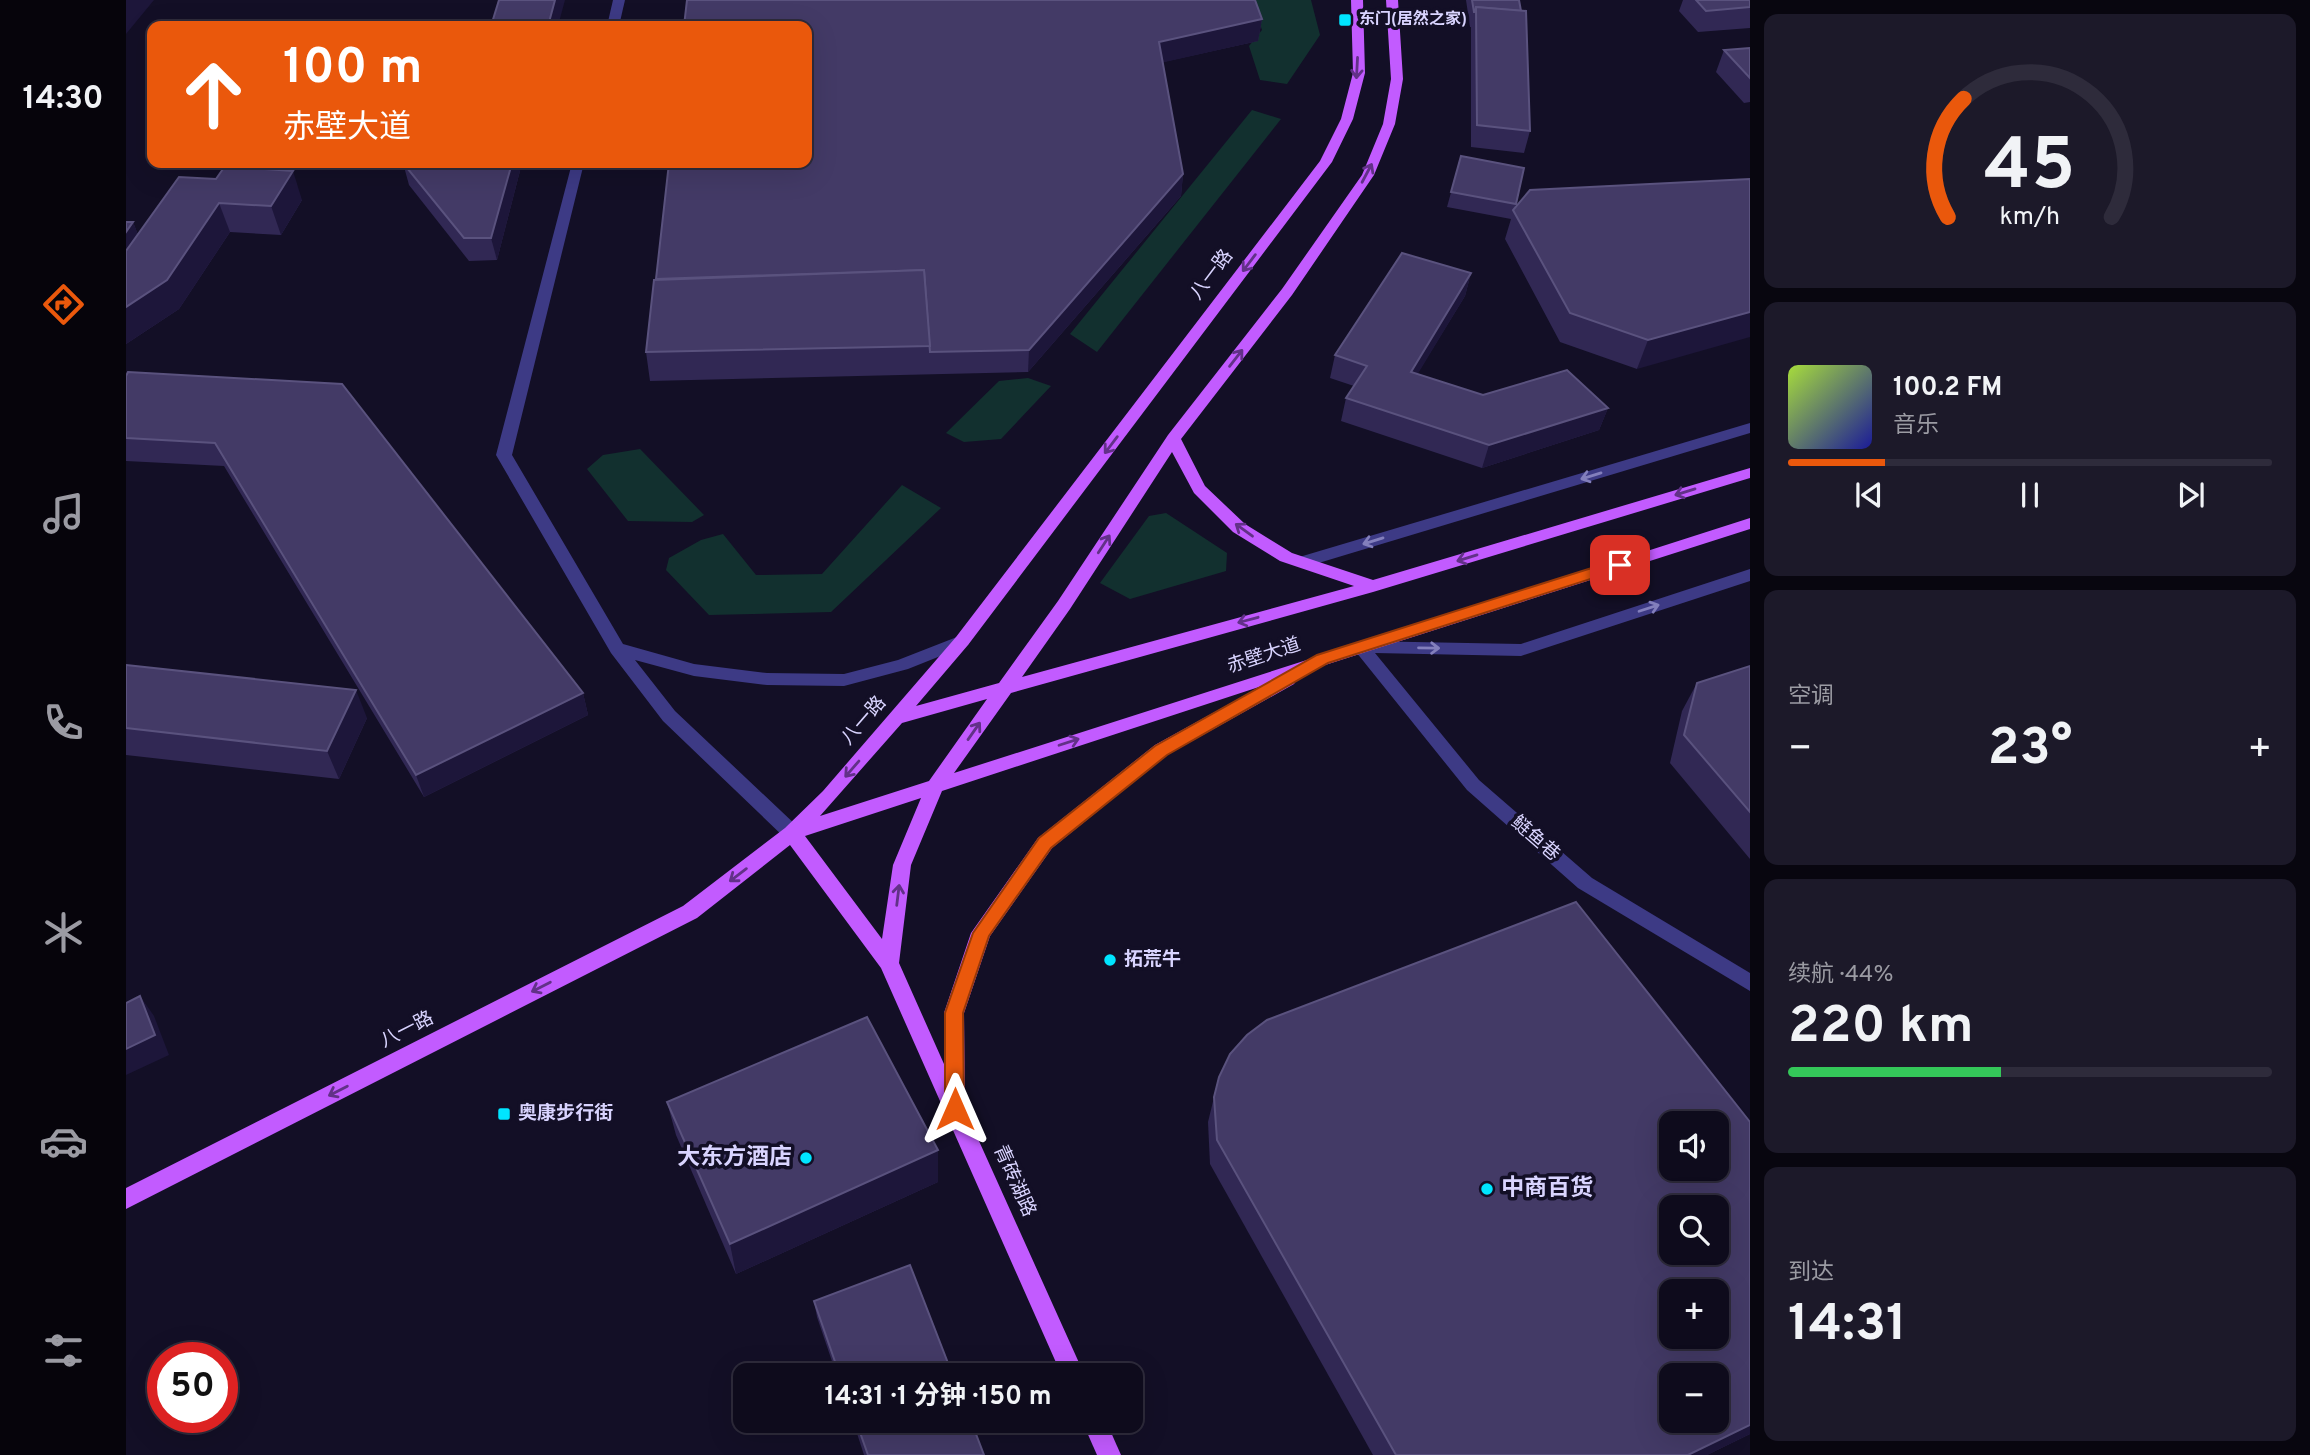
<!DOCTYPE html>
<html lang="zh">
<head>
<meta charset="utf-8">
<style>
	:root { --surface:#0e0b1c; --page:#1c1929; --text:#f1f3f6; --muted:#9b9ba3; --line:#2e2b3b; --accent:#ea580c }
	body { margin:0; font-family:Overpass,"Noto Sans SC",sans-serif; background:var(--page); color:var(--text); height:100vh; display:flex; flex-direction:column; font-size:26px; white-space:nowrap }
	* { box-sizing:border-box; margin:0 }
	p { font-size:23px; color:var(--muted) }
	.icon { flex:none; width:38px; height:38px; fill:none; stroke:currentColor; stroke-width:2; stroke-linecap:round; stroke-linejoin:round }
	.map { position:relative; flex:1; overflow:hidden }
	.drawer { display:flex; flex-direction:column; gap:14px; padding:14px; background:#08060f; width:560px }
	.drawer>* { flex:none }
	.hud { position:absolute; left:21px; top:21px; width:665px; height:147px; border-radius:14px; box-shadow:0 7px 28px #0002,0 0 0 2px var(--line); background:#ea580c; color:#fff; overflow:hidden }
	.fabs { position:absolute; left:1533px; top:1111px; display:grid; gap:14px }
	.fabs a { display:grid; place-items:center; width:70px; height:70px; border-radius:14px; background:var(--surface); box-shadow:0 7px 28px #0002,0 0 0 2px var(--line); font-size:35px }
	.speed { position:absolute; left:21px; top:1342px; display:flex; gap:14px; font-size:35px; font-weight:700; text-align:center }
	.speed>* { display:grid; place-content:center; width:91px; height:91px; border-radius:50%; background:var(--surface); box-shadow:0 7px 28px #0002,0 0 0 2px var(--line); line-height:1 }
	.speed .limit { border:10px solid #d22; background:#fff; color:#111 }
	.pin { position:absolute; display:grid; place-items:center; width:60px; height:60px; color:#fff; margin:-30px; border-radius:14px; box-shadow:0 4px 10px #0006 }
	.me { position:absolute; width:77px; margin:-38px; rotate:0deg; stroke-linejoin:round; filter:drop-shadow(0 0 5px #0008) }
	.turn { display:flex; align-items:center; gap:24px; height:147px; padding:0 21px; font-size:32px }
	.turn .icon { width:91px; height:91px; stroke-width:2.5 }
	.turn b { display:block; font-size:49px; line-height:60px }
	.big { font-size:52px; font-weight:700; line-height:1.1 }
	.drawer .tile { flex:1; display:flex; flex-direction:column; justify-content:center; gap:10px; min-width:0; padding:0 24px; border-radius:14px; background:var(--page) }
	.drawer .dial { align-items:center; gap:0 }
	.dial svg { height:182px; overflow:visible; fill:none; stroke:var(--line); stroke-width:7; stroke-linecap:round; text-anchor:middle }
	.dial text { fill:var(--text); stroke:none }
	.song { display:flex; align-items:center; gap:21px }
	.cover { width:84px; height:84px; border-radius:10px; background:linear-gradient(135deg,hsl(80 70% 55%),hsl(240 70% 35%)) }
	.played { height:7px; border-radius:4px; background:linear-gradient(90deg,var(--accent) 20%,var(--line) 20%) }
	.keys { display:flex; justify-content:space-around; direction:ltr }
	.heat { display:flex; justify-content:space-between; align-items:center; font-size:38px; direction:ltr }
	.charge { height:10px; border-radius:5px; background:linear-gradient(90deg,#34c759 44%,var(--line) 0) }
	.trip { position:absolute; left:607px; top:1363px; width:410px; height:70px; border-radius:14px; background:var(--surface); box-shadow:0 7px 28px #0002,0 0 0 2px var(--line); font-weight:700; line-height:70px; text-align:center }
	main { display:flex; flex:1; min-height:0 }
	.menu { display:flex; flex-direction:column; width:126px; justify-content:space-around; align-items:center; background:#06040b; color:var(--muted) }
	.menu .icon { width:49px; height:49px }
	.menu .on { color:var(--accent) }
	.menu b { font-size:32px; color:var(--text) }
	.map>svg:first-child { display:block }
	.green { fill:#12302f }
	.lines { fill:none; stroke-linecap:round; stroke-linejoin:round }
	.minor { fill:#3d3a85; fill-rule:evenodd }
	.major { fill:#c25bff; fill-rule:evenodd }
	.wall { fill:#312854 }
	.shaded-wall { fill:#1d163a }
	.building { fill:#433a66; stroke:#5a527e; stroke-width:2; fill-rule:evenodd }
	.oneway { stroke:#623188 }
	.oneway2 { stroke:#837fbc }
	.route { fill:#ea580c; stroke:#983908; stroke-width:2 }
	.poi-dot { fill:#00e5ff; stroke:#130f26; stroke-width:2.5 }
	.labels { text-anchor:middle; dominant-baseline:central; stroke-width:7; stroke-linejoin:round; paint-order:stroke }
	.far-poi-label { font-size:16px; font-weight:bold; fill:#d9d4ff; stroke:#130f26; text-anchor:start }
	.street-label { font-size:19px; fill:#d9d4ff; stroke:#130f26 }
	.poi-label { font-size:19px; font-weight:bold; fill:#d9d4ff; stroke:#130f26; text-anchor:start }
	.near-poi-label { font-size:23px; font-weight:bold; fill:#d9d4ff; stroke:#130f26; text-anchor:end }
</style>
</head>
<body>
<main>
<nav class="menu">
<b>14:30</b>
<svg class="icon on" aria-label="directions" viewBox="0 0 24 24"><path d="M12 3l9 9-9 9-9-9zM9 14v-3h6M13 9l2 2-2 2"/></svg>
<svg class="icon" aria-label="music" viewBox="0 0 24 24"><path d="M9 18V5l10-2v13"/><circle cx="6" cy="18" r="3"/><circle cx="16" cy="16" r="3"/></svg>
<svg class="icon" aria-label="phone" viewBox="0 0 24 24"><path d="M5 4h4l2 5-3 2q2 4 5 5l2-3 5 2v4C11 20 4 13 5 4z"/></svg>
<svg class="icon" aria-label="climate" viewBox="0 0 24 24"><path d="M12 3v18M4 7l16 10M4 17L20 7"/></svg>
<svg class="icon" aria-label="car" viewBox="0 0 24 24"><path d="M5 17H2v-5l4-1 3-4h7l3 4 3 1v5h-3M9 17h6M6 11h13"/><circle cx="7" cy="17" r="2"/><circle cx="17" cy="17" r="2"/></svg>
<svg class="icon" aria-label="filters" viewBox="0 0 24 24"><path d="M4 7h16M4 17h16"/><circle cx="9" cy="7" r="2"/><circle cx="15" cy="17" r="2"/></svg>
</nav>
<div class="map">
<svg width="1624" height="1455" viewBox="0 0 1624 1455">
	<rect width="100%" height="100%" fill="#130f26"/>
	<!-- green -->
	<g class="green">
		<path d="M1126,0H1185L1194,35L1161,84L1134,80L1123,46L1136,30Z"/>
		<path d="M1126,110L1155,119L971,352L944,334Z"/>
		<path d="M902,378L925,386L875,439L838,442L820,433L873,381Z"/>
		<path d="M514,449L578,515L566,522L502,521L461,469L477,455Z"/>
		<path d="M776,485L815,508L705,612L583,615L540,570L543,558L575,540L597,534L630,575L696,574Z"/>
		<path d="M1040,513L1101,553L1100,571L1004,599L974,583L1023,516Z"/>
	</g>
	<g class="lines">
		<!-- minor -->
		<g class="minor">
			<path d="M487,0H499L493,26H481Z"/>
			<path d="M446,163H458L386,455L497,644L568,664L641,673L718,674L772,660L836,635L844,641L842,645L782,669L718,686L641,685L568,676L509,660L549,711L673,828L675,833L673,838L666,840L659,838L537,721L485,653L370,455Z"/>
			<path d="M1624,423V433L1176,568L1168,562L1170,558Z"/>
			<path d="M1624,569V581L1395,656L1249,653L1353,780L1466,878L1624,973V991L1452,888L1341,790L1226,647L1234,641L1395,644Z"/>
		</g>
		<!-- major -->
		<g class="major">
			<path d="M1225,0H1237L1239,73L1227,119L1206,162L842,645L790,706L873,683L932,601L1042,435L1156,289L1236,175L1257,124L1265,79L1260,0H1272L1277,79L1269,124L1248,175L1166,295L1055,439L1079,486L1119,524L1166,553L1247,580L1624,468V478L1247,592L885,693L828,773L1624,518V529L1168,675L1171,679L1168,684L1041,755L926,848L864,936L838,1013L839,1110L959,1376H936L755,968L664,845L571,918L0,1209V1188L557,906L659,828L697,791L830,637L1194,161L1215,119L1227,73ZM1046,452L1068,493L1107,532L1154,561L1228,586L896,677L944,609ZM1136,686L1029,745L912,838L845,933L818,1013V1064L773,963L785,865L816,791ZM861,699L803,781L694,816L776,723ZM795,798L767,865L756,939L679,836Z"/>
			<path d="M956,1421H980L995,1455H971Z"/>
		</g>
	</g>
	<!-- wall -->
	<g class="wall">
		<path d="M1340,0H1393L1404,131L1398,153L1345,147V27H1344Z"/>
		<path d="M1557,0H1624V28L1572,32L1553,11Z"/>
		<path d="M1136,19L1132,41L1037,62L1057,174L1055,196L902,372L524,381L520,352L530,279Z"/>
		<path d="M1624,48V102L1618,103L1590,72L1598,50Z"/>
		<path d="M1335,156L1398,168L1389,208L1624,179L1511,369L1434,342L1379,239L1385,219L1321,207Z"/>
		<path d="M277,163H396L371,260L343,261L283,185Z"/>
		<path d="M53,177L176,200L155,235L104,232L53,309L0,344V222H7L12,235Z"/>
		<path d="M1345,273L1339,296L1291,374L1357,395L1482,408L1473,430L1356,468L1215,421L1220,398L1228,386L1204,378L1209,355Z"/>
		<path d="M0,376L457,693L462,715L298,797L98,466L0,461Z"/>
		<path d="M0,665L241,718L213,779L0,755Z"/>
		<path d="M1624,666V859L1544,763L1556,711L1571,683Z"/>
		<path d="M1093,1077L1624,1434L1581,1455H1247L1084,1164L1082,1122Z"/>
		<path d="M541,1102L812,1182L610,1274L550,1135Z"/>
		<path d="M688,1301L827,1376H711L691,1317Z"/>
		<path d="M727,1421H845L858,1455H738Z"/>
	</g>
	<!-- shaded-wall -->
	<g class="shaded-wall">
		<path d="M0,0H28L0,34Z"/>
		<path d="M429,0H439L432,26H422Z"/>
		<path d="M1136,19L1132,41L1030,64L1033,42Z"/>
		<path d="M386,163H396L371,260L365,238Z"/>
		<path d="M167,171L176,200L155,235L145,206Z"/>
		<path d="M1057,174L1055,196L902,372L903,350Z"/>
		<path d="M93,203L104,232L53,309L0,344V307Z"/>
		<path d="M7,222L16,245L0,269V232Z"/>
		<path d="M1345,273L1339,296L1279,395L1285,372Z"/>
		<path d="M1624,312V337L1511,369L1522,340Z"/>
		<path d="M1482,408L1473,430L1356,468L1363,445Z"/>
		<path d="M230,690L241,718L213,779L201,751Z"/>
		<path d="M457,693L462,715L298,797L290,775Z"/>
		<path d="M14,996L28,1016L43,1055L0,1075V1049Z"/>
		<path d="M812,1150V1182L610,1274L604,1244Z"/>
		<path d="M1624,1425V1434L1581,1455H1562Z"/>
	</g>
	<!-- building -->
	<g class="building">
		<path d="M373,0H429L422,26H365Z"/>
		<path d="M561,0H1129L1136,19L1033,42L1057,174L903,350L804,352L798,270L530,279L543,163H681V26H558Z"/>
		<path d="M1346,0H1393L1395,11L1350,7L1349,12H1348Z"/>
		<path d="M1570,0H1624V7L1580,11Z"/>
		<path d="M1350,7L1400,11L1404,131L1351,125Z"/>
		<path d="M1624,48V78L1598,50Z"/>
		<path d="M1335,156L1398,168L1390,204L1325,192Z"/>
		<path d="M277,163H386L365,238H338Z"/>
		<path d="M99,166L167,171L145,206L93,203L41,280L0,307V251L53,177L90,179Z"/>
		<path d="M1624,179V312L1522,340L1444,313L1387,210L1404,190Z"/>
		<path d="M0,222H7L0,232Z"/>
		<path d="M1276,253L1345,273L1285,372L1357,395L1441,370L1482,408L1363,445L1220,398L1241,366L1209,355Z"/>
		<path d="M798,270L804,346L520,352L528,280Z"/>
		<path d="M2,372L216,384L457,693L290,775L89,443L0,438V376Z"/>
		<path d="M0,665L230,690L201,751L0,728Z"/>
		<path d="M1624,666V812L1558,735L1571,683Z"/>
		<path d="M1450,902L1624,1122V1425L1562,1455H1270L1091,1140L1088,1097L1093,1077L1104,1054L1121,1035L1141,1020ZM1545,1124H1591V1169H1545ZM1545,1208H1591V1253H1545ZM1545,1292H1591V1337H1545ZM1545,1376H1591V1421H1545Z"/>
		<path d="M14,996L29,1035L0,1049V1003Z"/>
		<path d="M741,1017L812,1150L604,1244L541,1102Z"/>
		<path d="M784,1265L827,1376H714L688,1301Z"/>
		<path d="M730,1421H845L858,1455H742Z"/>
	</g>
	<!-- one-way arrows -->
	<defs><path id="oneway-shaft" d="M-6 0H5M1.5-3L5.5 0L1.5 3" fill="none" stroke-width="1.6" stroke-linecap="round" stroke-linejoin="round" transform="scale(1.75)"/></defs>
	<g class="oneway">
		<use href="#oneway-shaft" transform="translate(1231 68) rotate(93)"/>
		<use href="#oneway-shaft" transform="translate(1241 173) rotate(-62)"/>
		<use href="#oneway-shaft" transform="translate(1123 263) rotate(127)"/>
		<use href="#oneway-shaft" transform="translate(1110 358) rotate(-52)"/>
		<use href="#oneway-shaft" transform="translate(985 445) rotate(127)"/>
		<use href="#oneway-shaft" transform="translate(1559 492) rotate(163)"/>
		<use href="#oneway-shaft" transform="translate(1118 530) rotate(-144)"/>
		<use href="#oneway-shaft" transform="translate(978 544) rotate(-57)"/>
		<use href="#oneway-shaft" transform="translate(1341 558) rotate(163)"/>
		<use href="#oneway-shaft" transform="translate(1122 620) rotate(165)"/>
		<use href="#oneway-shaft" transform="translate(848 731) rotate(-55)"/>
		<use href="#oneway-shaft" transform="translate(943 742) rotate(-18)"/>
		<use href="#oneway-shaft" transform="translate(726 769) rotate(131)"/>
		<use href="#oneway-shaft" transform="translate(612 875) rotate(143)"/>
		<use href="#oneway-shaft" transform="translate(772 895) rotate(-83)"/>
		<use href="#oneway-shaft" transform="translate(415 987) rotate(153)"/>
		<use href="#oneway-shaft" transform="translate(212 1091) rotate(153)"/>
	</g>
	<g class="oneway2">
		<use href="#oneway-shaft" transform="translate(1465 476) rotate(163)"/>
		<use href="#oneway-shaft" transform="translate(1247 541) rotate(163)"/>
		<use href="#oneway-shaft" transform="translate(1523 608) rotate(-18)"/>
		<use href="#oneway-shaft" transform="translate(1303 648) rotate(1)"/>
	</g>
	<!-- route -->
	<path class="route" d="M1494,559L1499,561L1501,565L1499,568L1202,663L1041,755L925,848L863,936L837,1013L838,1109L835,1115L829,1117L822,1115L819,1109V1013L847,933L913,838L1029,746L1191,655Z"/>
	<!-- markers -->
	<g class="poi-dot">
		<rect x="1212" y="13" width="14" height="14" rx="3.5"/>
		<circle cx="984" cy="960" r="7"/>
		<rect x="371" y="1107" width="14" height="14" rx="3.5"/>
		<circle cx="680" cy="1158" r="7"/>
		<circle cx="1361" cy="1189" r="7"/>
	</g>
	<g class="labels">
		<!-- far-poi labels -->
		<g class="far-poi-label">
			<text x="1233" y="20">东门(居然之家)</text>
		</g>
		<!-- street labels -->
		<g class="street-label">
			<text transform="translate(1086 275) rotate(-53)">八一路</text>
			<text transform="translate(1138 656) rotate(-18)">赤壁大道</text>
			<text transform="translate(738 721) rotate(-49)">八一路</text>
			<text transform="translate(1409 839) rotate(41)">鲢鱼巷</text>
			<text transform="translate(281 1030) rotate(-27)">八一路</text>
			<text transform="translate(888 1181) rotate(66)">青砖湖路</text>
		</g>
		<!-- poi labels -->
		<g class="poi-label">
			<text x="998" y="960">拓荒牛</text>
			<text x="392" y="1114">奥康步行街</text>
		</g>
		<!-- near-poi labels -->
		<g class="near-poi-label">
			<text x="666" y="1158">大东方酒店</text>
			<text x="1375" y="1189" text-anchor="start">中商百货</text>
		</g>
	</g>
</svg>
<div class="fabs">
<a><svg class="icon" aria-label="sound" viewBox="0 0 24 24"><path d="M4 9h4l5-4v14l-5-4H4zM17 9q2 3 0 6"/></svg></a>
<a><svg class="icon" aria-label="search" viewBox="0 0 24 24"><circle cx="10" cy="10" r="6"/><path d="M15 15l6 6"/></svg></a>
<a>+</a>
<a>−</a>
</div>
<div class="speed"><div class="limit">50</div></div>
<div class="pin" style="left:1494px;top:565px;background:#d93025"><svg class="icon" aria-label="arrive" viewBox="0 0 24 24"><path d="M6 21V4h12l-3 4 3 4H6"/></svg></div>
<svg class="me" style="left:829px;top:1109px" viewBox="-20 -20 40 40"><path d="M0-17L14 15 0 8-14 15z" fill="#ea580c" stroke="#fff" stroke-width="4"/></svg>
<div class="trip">14:31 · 1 分钟 · 150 m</div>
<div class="hud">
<div class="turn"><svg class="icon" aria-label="ahead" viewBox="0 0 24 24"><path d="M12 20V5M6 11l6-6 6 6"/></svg><div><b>100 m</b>赤壁大道</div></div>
</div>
</div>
<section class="drawer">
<div class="tile dial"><svg viewBox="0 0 100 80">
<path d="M14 69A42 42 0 1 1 86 69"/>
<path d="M14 69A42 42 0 0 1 21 17" stroke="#ea580c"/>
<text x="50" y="56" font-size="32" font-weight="700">45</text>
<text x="50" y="72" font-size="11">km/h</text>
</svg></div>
<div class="tile">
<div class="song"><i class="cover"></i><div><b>100.2 FM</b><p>音乐</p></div></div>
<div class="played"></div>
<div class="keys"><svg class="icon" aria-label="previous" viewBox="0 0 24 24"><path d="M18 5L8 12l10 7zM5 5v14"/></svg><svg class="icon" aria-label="pause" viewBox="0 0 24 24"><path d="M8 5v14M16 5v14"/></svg><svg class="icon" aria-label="next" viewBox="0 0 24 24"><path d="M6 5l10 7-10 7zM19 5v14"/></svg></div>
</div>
<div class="tile"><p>空调</p>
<div class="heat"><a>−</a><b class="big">23°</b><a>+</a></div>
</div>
<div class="tile"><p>续航 · 44%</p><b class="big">220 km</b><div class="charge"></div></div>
<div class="tile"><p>到达</p><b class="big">14:31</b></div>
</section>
</main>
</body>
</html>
